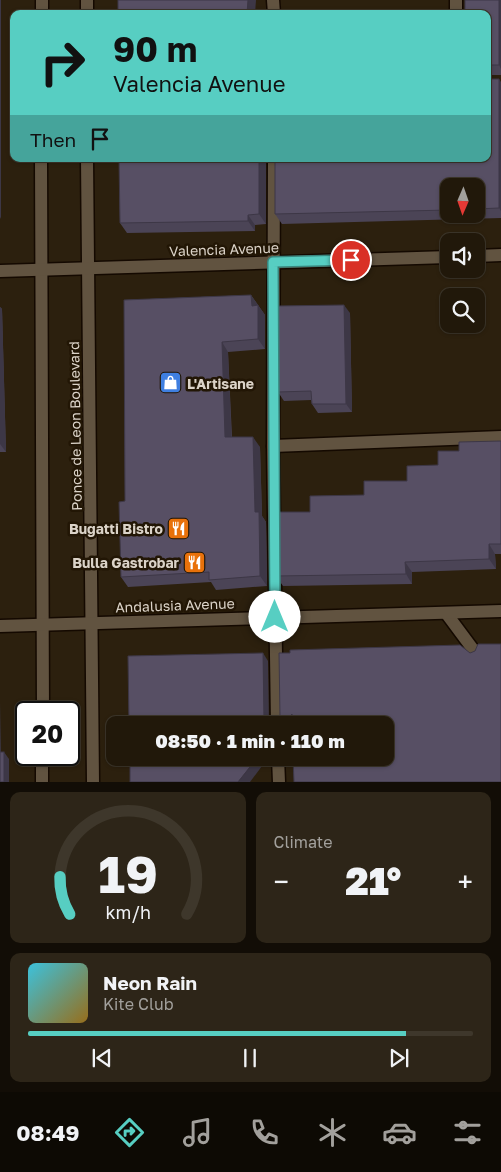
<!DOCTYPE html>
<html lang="en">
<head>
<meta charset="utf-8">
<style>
	:root { --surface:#21180a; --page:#2d2518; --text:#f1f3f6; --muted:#a2a09c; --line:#3e372b; --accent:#57cec2 }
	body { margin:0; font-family:"Golos Text",sans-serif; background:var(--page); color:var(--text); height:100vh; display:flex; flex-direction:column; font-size:19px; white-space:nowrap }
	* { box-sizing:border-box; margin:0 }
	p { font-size:16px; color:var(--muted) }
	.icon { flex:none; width:28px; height:28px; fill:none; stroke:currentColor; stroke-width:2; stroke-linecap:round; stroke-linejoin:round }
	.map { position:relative; height:782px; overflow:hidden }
	.sheet { display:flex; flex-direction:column; gap:10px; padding:10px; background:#120d06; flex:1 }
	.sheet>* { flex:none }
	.guide { position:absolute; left:10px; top:10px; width:481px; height:152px; border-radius:10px; box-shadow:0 1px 4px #0004,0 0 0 1px var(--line); background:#57cec2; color:#111; overflow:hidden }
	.needle { width:32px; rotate:182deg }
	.fabs { position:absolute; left:440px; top:178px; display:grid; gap:10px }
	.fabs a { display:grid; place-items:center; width:45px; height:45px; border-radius:10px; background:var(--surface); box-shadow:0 1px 4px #0004,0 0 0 1px var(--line); font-size:25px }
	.speed { position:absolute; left:15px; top:701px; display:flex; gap:10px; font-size:25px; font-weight:700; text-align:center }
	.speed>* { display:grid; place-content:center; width:65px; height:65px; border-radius:50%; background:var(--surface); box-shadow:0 1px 4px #0004,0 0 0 1px var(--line); line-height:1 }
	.speed .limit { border:2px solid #111; border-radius:8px; background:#fff; color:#111 }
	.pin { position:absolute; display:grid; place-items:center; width:42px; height:42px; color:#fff; margin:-21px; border:2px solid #fff; border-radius:50%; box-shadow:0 1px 5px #0007 }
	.me { position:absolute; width:55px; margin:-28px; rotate:0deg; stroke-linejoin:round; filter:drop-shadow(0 0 4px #0008) }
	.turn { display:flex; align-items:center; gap:18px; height:105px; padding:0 20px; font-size:22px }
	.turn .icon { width:65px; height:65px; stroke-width:2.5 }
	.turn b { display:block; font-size:35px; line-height:42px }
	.then { display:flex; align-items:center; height:48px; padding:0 20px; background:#0003; gap:10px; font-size:19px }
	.big { font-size:38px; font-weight:800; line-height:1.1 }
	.sheet .widget { flex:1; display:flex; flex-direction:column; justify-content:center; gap:8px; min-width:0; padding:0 18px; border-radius:10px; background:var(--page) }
	.sheet .dial { align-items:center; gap:0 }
	.dial svg { height:130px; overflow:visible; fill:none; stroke:var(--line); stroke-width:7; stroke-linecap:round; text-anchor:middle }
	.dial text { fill:var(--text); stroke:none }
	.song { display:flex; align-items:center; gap:15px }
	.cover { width:60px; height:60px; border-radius:8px; background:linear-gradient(135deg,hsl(190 70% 55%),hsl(40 70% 35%)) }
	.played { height:5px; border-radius:2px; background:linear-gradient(90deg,var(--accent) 85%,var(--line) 85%) }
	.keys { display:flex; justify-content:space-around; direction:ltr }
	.heat { display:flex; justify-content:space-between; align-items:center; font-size:28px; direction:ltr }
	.sheet .tiles { flex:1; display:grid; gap:10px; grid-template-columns:1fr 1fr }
	.widget:last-child { grid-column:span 2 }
	.trip { position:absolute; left:106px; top:716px; width:288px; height:50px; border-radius:10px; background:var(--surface); box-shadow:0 1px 4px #0004,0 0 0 1px var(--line); font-weight:800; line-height:50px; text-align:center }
	.tabs { display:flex; height:80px; justify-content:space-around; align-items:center; background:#0d0a04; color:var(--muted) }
	.tabs .icon { width:35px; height:35px }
	.tabs .active { color:var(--accent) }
	.tabs b { font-size:22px; color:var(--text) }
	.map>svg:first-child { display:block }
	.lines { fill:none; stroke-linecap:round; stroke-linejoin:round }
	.minor-casing { stroke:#140900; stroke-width:15 }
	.minor { stroke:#615340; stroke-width:12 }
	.wall { fill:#4b4456; fill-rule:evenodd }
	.shaded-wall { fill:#3d3746 }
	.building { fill:#574f64; stroke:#3d3746 }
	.route-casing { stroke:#39867e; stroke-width:12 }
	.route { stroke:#57cec2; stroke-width:9 }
	.labels { text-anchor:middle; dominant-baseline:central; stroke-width:5; stroke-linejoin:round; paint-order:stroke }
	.street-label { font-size:14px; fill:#dbd3c8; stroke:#221605 }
	.poi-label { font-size:14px; font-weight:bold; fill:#dbd3c8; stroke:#221605; text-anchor:end }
</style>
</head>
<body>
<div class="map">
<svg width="501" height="782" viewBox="0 0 501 782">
	<rect width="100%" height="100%" fill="#2c200e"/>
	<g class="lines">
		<defs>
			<g id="minor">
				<path d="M273,0L274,14"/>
				<path d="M42,14V0"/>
				<path d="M87,14V0"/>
				<path d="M456,14V0"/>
				<path d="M41,159L43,712"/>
				<path d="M87,159L93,782"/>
				<path d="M274,159L273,446L277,725"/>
				<path d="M476,256L501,255"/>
				<path d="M0,271L449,257"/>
				<path d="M273,446L501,437"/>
				<path d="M446,613L475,652"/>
				<path d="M0,626L501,611"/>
				<path d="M278,758L279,782"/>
				<path d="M42,782V755"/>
			</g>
		</defs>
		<!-- minor casing -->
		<use href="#minor" class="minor-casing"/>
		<!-- minor -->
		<use href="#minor" class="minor"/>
	</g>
	<!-- wall -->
	<g class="wall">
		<path d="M501,0V75H488V14Z"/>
		<path d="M501,82V218L282,224L275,214L488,159ZM449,186H476V214H449Z"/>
		<path d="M119,159H266V224L255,225V231L127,233L120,223Z"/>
		<path d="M251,295L265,315V349L228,352L232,437L260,447L262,516L266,522L267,586L216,590L211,582L128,587L121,577L125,501L124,300Z"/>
		<path d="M0,307L2,309L6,452H0Z"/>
		<path d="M350,313L352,412L318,413L312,404L311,400L284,401L278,392Z"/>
		<path d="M501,441V554H495L496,569L412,572V584L283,586L276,576L310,512L407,481L438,465L459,451Z"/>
	</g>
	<!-- shaded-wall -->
	<g class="shaded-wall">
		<path d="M0,0H1V217L0,219Z"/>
		<path d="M248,0H256L255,14H247Z"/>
		<path d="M499,0H501V69L499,65Z"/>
		<path d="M499,79L501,82V211L499,208Z"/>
		<path d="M259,159H266V224L259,214Z"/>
		<path d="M248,215L255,225V231L248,221Z"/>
		<path d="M251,295L258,305V307V305L265,315V349L258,339L252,306Z"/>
		<path d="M344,305L350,313L352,412L346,404Z"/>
		<path d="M0,307L2,309L6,452L0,444Z"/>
		<path d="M222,342L228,352L232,447L225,437Z"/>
		<path d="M253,437L260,447L262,516L266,522L267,586L260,576L255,512Z"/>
		<path d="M489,544L495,554L496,569L489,559Z"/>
		<path d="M405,562L412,572V584L406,574Z"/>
		<path d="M263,653L268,661L269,725H268L264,718Z"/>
		<path d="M0,702L1,759L0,757Z"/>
		<path d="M292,714L294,725H283Z"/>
		<path d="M4,752L9,759V782H4Z"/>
		<path d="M257,758H268L250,782H238Z"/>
	</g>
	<!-- building -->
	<g class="building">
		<path d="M118,0H248L247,14H118Z"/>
		<path d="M465,0H499V65H488V14H465Z"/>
		<path d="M488,79H499V208L476,209V186H449V210L275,214V159H488Z"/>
		<path d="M119,159H259V214L248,215V221L120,223Z"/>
		<path d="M251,295L252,306L258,305V339L222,342L225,437H253L255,512H259L260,576L209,580V572L121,577L119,502L125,501L124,300Z"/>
		<path d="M344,305L346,404H312L311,391L278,392L276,306Z"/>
		<path d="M501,441V544H489V559L405,562L406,574L276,576L275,512H310V496L364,495V481H407V466L438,465V451H459V442Z"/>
		<path d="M478,644H501V782H294L293,758H385V725H292V714L283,725H273L279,722L280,717L279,653H290V650L460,645L470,653L475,651Z"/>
		<path d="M263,653L264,718L267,724L270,725H129L128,656Z"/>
		<rect x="0" y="752" width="4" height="30"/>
		<path d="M130,758H257L238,782H130Z"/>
	</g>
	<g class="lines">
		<defs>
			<path id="route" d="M275,617L273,262L351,260"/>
		</defs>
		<!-- route casing -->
		<use href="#route" class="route-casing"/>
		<!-- route -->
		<use href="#route" class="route"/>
	</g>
	<!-- icons -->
	<defs>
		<symbol id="shop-square" viewBox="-11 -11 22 22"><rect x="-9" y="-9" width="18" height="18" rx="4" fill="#3f7fe0" stroke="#221605"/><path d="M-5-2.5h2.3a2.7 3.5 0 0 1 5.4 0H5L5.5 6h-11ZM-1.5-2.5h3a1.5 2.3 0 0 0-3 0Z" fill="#fff"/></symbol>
		<symbol id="restaurant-square" viewBox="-11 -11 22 22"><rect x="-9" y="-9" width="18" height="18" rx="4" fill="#e8710a" stroke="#221605"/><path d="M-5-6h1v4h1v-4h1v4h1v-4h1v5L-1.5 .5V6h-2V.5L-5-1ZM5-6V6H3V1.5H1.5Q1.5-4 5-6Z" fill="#fff"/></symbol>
	</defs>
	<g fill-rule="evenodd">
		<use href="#shop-square" x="158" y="370" width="25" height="25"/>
		<use href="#restaurant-square" x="166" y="516" width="25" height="25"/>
		<use href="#restaurant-square" x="182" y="550" width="25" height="25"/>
	</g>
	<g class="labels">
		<!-- street labels -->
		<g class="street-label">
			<text transform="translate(224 249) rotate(-2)">Valencia Avenue</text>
			<text transform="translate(75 426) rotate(-91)">Ponce de Leon Boulevard</text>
			<text transform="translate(175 605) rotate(-2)">Andalusia Avenue</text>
		</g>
		<!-- poi labels -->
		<g class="poi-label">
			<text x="187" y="383" text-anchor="start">L'Artisane</text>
			<text x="163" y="528">Bugatti Bistro</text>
			<text x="179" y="562">Bulla Gastrobar</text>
		</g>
	</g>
</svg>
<div class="fabs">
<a><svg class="needle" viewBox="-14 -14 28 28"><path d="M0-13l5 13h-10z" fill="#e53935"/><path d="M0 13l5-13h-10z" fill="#a2a09c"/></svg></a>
<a><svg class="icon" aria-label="sound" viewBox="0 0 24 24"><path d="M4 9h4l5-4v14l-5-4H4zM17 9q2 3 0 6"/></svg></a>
<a><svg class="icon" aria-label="search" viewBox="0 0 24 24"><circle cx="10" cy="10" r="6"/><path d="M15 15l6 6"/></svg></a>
</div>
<div class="speed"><div class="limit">20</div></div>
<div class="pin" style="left:351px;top:260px;background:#d93025"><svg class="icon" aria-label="arrive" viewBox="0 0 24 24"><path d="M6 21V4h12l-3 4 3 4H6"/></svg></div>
<svg class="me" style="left:275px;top:617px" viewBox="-20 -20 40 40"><circle r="19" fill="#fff"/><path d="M0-13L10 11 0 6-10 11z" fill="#57cec2"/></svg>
<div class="trip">08:50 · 1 min · 110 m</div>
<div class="guide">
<div class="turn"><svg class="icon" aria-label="right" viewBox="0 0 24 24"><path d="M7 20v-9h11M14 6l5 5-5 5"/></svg><div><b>90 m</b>Valencia Avenue</div></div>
<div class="then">Then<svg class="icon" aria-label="arrive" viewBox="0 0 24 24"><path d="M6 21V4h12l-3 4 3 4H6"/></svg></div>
</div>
</div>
<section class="sheet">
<div class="tiles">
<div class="widget dial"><svg viewBox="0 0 100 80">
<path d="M14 69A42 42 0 1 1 86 69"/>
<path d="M14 69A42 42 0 0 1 8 46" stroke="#57cec2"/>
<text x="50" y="56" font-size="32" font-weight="700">19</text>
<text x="50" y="72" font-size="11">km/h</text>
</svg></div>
<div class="widget"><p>Climate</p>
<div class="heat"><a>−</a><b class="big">21°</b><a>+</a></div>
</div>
<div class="widget">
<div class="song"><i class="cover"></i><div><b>Neon Rain</b><p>Kite Club</p></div></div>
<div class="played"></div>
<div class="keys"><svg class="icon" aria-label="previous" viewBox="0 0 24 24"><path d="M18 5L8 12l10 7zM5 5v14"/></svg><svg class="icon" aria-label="pause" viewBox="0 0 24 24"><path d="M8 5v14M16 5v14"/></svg><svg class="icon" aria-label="next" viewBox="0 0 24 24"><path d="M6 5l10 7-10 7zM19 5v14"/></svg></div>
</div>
</div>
</section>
<nav class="tabs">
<b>08:49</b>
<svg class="icon active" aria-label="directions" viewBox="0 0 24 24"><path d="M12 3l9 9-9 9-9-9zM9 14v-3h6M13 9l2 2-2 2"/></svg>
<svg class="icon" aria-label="music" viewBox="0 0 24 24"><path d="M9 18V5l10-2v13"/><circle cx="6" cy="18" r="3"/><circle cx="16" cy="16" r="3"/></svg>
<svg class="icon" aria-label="phone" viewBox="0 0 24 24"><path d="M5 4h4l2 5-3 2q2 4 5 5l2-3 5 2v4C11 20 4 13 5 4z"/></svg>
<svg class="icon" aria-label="climate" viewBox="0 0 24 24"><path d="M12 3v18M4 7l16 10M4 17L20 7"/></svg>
<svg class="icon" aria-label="car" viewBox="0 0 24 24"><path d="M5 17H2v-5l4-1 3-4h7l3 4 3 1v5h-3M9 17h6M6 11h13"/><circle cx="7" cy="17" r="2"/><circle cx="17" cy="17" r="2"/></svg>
<svg class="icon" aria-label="filters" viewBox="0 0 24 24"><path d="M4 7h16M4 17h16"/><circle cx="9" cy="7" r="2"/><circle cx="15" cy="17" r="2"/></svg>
</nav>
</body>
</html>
